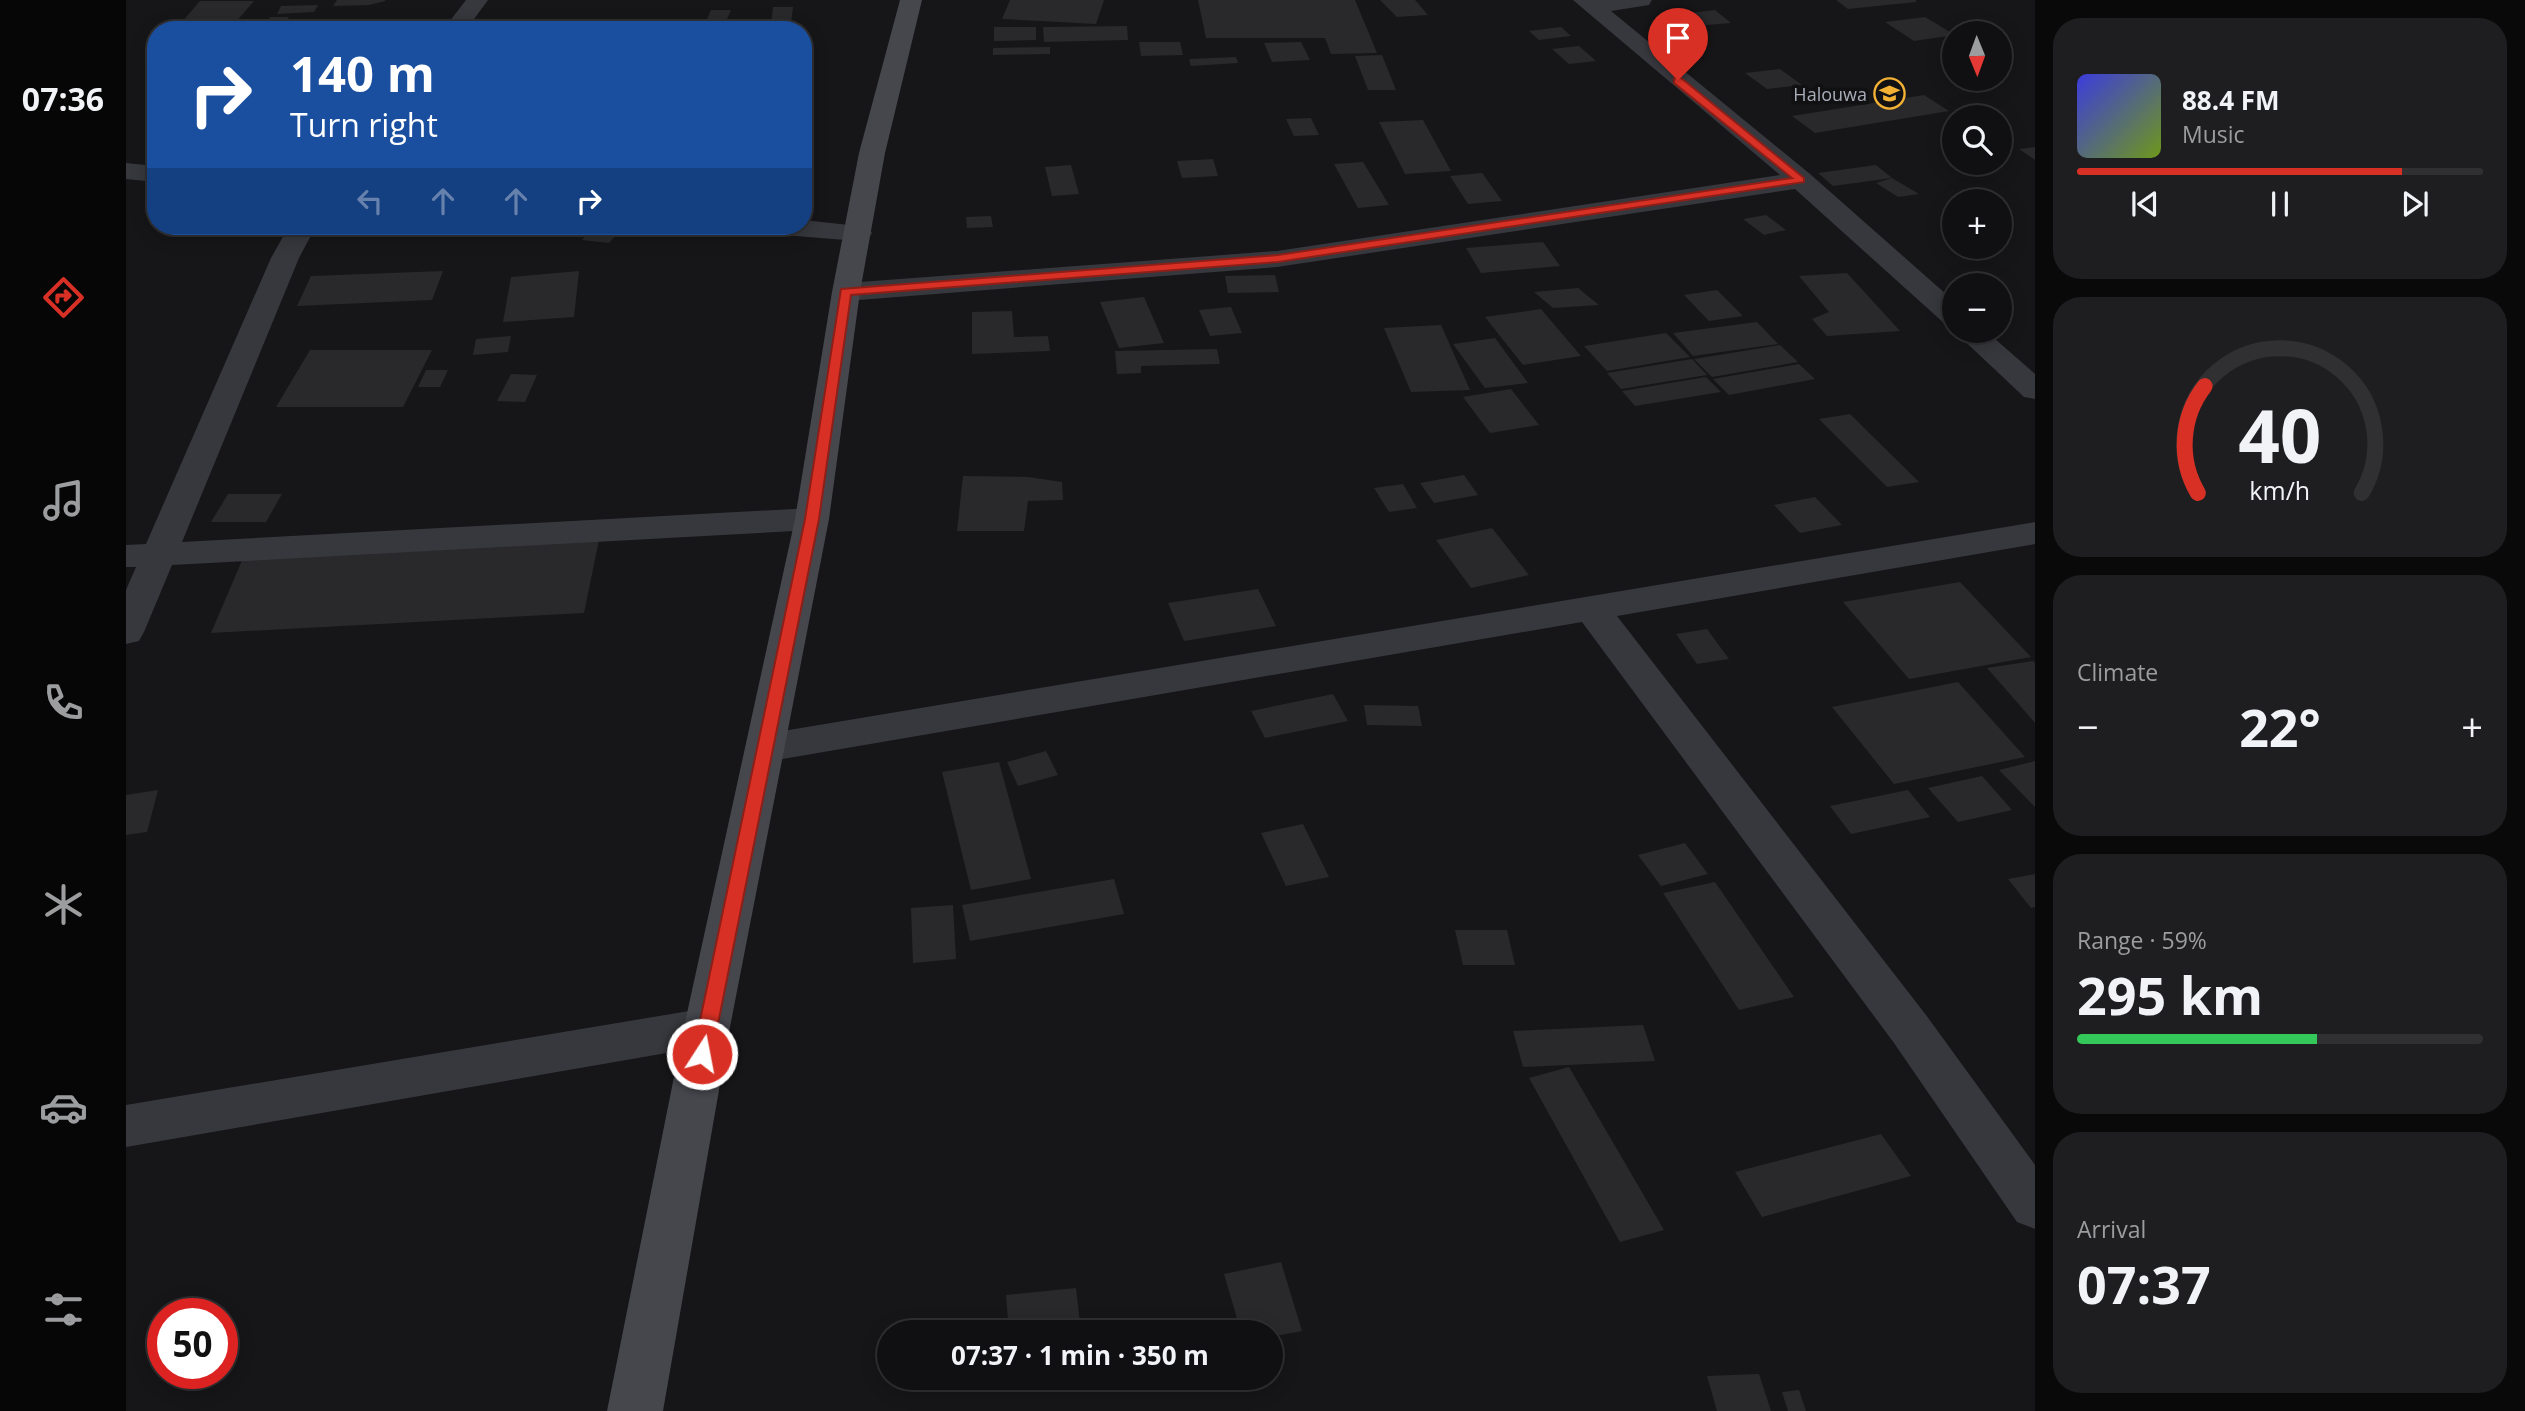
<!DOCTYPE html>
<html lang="en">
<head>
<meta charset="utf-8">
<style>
	:root { --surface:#101012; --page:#1e1e20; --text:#f1f3f6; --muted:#9c9d9f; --line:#303032; --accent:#d93025 }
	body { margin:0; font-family:"Open Sans",sans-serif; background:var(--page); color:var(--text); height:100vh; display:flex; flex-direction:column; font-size:26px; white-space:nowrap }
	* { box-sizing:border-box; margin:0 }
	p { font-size:23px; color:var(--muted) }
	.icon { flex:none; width:38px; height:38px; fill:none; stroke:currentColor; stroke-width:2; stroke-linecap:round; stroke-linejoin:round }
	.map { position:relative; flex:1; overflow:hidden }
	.side { display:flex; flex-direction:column; gap:18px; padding:18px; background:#09090a; width:490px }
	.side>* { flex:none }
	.top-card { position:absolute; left:21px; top:21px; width:665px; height:214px; border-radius:28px; box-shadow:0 4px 18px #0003,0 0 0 2px var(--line); background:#1a4fa0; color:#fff; overflow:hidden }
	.needle { width:46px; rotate:179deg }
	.tools { position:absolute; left:1816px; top:21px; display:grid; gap:14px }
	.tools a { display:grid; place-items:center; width:70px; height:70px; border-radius:50%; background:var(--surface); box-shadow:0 4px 18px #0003,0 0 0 2px var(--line); font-size:35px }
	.speed { position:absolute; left:21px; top:1298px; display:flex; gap:14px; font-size:35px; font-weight:700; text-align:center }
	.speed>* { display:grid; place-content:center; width:91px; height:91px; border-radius:50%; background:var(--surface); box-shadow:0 4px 18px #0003,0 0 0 2px var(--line); line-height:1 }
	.speed .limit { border:10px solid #d22; background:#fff; color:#111 }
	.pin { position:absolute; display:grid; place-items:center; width:60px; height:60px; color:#fff; margin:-72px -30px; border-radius:50% 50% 50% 0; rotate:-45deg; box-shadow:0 0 7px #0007 }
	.pin .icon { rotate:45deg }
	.me { position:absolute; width:77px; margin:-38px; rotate:11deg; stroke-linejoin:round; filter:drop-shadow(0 0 5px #0008) }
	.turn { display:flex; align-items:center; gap:24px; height:147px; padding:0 28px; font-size:32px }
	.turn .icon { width:91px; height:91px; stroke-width:2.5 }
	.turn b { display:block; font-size:49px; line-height:60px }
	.lanes { display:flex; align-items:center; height:66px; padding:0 28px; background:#0003; justify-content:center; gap:35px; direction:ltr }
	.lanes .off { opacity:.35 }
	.big { font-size:52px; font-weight:700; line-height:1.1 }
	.side .widget { flex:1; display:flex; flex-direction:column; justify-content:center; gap:10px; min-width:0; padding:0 24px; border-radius:28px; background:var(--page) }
	.side .dial { align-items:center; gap:0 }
	.dial svg { height:182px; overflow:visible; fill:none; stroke:var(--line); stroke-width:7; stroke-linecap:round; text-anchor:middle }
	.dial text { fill:var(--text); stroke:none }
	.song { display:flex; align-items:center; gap:21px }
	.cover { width:84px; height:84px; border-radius:10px; background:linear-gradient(135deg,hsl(240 70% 55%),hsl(80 70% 35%)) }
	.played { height:7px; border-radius:4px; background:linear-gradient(90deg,var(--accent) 80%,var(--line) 80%) }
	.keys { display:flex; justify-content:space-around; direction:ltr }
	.heat { display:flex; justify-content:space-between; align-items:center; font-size:38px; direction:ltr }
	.charge { height:10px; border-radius:5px; background:linear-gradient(90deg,#34c759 59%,var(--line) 0) }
	.trip { position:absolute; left:751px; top:1320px; width:406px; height:70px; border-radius:35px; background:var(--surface); box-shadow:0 4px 18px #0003,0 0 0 2px var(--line); font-weight:700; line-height:70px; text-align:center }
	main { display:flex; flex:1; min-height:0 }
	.dock { display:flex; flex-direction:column; width:126px; justify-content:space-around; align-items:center; background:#060607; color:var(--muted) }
	.dock .icon { width:49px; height:49px }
	.dock .active { color:var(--accent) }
	.dock b { font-size:32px; color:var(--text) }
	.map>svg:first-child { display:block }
	.building { fill:#29292c }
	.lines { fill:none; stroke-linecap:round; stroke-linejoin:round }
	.street { fill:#37383d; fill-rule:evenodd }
	.secondary { fill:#45474d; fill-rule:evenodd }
	.route { fill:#d93025; stroke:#8d1f18; stroke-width:2 }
	.labels { text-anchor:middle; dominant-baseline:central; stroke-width:7; stroke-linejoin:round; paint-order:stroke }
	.far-poi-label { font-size:18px; fill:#a8adb8; stroke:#111113; text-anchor:end }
</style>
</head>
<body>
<main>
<nav class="dock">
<b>07:36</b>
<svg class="icon active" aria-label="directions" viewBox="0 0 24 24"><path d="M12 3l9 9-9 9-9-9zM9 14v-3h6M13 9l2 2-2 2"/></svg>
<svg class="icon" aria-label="music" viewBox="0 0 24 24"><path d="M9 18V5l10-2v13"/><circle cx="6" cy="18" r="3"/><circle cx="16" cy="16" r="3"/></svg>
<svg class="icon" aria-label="phone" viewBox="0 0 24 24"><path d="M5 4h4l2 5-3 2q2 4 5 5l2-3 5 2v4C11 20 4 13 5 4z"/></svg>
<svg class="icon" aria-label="climate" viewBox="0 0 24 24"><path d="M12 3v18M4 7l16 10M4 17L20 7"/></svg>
<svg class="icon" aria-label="car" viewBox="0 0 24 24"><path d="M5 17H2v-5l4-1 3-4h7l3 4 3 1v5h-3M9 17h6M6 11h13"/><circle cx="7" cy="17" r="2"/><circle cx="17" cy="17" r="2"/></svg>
<svg class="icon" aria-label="filters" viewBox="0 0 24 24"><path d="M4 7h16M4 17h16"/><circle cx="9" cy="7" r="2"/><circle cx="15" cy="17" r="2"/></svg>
</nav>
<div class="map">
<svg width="1909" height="1411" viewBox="0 0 1909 1411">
	<rect width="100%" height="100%" fill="#161618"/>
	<!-- building -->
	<g class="building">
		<path d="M211,0H259V1L243,5L207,6Z"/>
		<path d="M884,0H978L970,24L876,19Z"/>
		<path d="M1072,0H1229L1251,53L1205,54L1199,38H1080Z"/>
		<path d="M1254,0H1289L1302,15L1271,17Z"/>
		<path d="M1710,0H1790V2L1722,9Z"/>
		<path d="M74,1H128L103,30H49Z"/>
		<path d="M192,5L188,12L151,14L155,6Z"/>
		<path d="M647,7H667L665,23L645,24Z"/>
		<path d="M585,10H605L599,24H579Z"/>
		<path d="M1589,10L1605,23L1569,26L1555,14Z"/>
		<path d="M144,17H163L154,30H136Z"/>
		<path d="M1799,17L1829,35L1788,41L1759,22Z"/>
		<path d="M1001,26L1002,40L918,42L917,27Z"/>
		<path d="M868,27H910V40L868,41Z"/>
		<path d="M1435,27L1445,36L1413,40L1403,31Z"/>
		<path d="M1013,42H1054L1057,55L1015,56Z"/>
		<path d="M1175,42L1184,60L1146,62L1138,43Z"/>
		<path d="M1453,46L1470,61L1443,64L1426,49Z"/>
		<path d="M924,47V54L867,55V48Z"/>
		<path d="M1256,55L1270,90H1242L1229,56Z"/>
		<path d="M1110,57L1112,63L1065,66L1063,59Z"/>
		<path d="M1654,69L1676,85L1641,89L1619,73Z"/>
		<path d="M1798,95L1823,111L1689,133L1666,116Z"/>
		<path d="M1185,118L1193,135L1168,136L1160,119Z"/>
		<path d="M1297,120L1325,171L1279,174L1253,122Z"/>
		<path d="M1909,147V160L1893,149Z"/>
		<path d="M1087,159L1092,176L1056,178L1051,161Z"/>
		<path d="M1237,162L1263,205L1232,208L1208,164Z"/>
		<path d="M945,165L953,194L926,196L919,167Z"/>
		<path d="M1750,165L1766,178L1707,186L1692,173Z"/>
		<path d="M1356,173L1376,201L1342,204L1324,176Z"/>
		<path d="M1766,178L1793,194L1772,197L1750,183Z"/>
		<path d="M1640,215L1660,230L1638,235L1617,219Z"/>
		<path d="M865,216L867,227L841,228L840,217Z"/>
		<path d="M467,228L494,231L483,243L456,240Z"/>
		<path d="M1417,242L1434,266L1355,273L1340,248Z"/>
		<path d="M317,271L306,300L171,306L185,276Z"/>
		<path d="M453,271L448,317L377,322L385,277Z"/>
		<path d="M1721,273L1774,331L1701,336L1686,319L1703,312L1673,276Z"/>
		<path d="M1149,275L1153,292L1102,293L1099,276Z"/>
		<path d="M1452,288L1473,305L1427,308L1408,292Z"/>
		<path d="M1591,290L1617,316L1583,321L1558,295Z"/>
		<path d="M1018,297L1038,343L993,348L974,302Z"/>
		<path d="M1105,307L1116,333L1084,336L1073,310Z"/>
		<path d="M1415,309L1455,356L1397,365L1359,317Z"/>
		<path d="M886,311L888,337L922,336L924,351L846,354V312Z"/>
		<path d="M1631,322L1652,344L1567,356L1547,333Z"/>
		<path d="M1315,325L1344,390L1285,392L1258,328Z"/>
		<path d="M1540,333L1564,357L1481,371L1458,346Z"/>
		<path d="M385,336L382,352L347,355L350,339Z"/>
		<path d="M1369,338L1402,383L1359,388L1327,344Z"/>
		<path d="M1654,345L1672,362L1586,377L1568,359Z"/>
		<path d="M1091,349L1094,364L1015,366V373L991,374L989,351Z"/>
		<path d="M184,350H306L277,407H150Z"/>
		<path d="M1566,359L1581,375L1495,389L1481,373Z"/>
		<path d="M1673,364L1689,379L1603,395L1587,379Z"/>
		<path d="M300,370H322L314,387H292Z"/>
		<path d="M385,374L411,375L399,402L371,401Z"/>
		<path d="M1580,377L1595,392L1509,406L1496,391Z"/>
		<path d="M1385,389L1413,425L1364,433L1337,397Z"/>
		<path d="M1724,414L1793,482L1761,487L1693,419Z"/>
		<path d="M1338,475L1352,495L1308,503L1294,483Z"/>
		<path d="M837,476L902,477L936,482L937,500L902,501L898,531H831Z"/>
		<path d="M1277,484L1291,508L1263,512L1248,488Z"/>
		<path d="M102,494H156L140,522H85Z"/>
		<path d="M1689,497L1716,525L1674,533L1648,505Z"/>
		<path d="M1366,528L1403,575L1345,588L1310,540Z"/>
		<path d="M473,540L458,613L85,633L117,558Z"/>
		<path d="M1834,582L1905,657L1783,679L1717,602Z"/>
		<path d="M1132,589L1150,626L1058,641L1042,603Z"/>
		<path d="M1581,629L1603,659L1571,664L1550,634Z"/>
		<path d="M1907,661L1909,663V723L1861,668Z"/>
		<path d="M1832,682L1899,757L1768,784L1706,707Z"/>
		<path d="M1207,694L1222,721L1139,738L1125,711Z"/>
		<path d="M1238,705L1292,706L1296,726L1241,725Z"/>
		<path d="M920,751L932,775L892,786L881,762Z"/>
		<path d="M1909,761V807L1873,770Z"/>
		<path d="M873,762L905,879L845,890L816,772Z"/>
		<path d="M1856,776L1886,810L1832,822L1802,788Z"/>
		<path d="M32,790L21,832L0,835V795Z"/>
		<path d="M1782,790L1804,817L1725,834L1704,806Z"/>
		<path d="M1177,824L1203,877L1160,886L1135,833Z"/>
		<path d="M1559,843L1582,874L1535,886L1512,855Z"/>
		<path d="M1909,874V907L1905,908L1882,879Z"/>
		<path d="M988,879L998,914L844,941L836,905Z"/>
		<path d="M1589,882L1668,997L1613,1010L1537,893Z"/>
		<path d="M827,905L830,959L787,963L785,908Z"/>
		<path d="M1329,930H1381L1389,965H1337Z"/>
		<path d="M1517,1025L1529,1061L1397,1067L1387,1031Z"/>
		<path d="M1443,1067L1538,1230L1494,1242L1403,1078Z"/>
		<path d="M1755,1134L1785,1176L1636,1217L1609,1172Z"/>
		<path d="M1155,1262L1176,1331L1144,1337V1332H1115L1098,1274Z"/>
		<path d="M950,1288L955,1332H883L880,1295Z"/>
		<path d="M1633,1374L1645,1411H1591L1581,1376Z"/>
		<path d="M1673,1390L1680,1411H1662L1656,1392Z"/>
	</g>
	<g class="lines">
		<!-- street -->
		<g class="street">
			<path d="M340,0H362L340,30H317Z"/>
			<path d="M1447,0H1526L1523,5L1485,11L1684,174L1829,302V327L1819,324L1669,189L1151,267L720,301L710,298L706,292L710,286L720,283L1151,251L1654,175Z"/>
			<path d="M0,163L30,166V182L0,179Z"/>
			<path d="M677,220L742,227L746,233L742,239L732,241L645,234L635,232L631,226H677Z"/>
			<path d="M163,226H190L173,258L56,542L686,508L698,511L703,519L698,527L686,530L46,565L18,632L13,641L0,644V590L10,567H0V545L20,544L145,258Z"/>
			<path d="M1828,331H1860L1909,374V399L1898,397Z"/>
			<path d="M1909,522V544L1491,616L1800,1015L1909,1165V1229L1891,1222L1768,1043L1456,622L639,762L625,758L619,748L625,738L639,734Z"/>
			<path d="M581,1008L597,1013L604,1027L597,1041L581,1046L0,1147V1105Z"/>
		</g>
		<!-- secondary -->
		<path class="secondary" d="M774,0H796L759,153L734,292L703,519L604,1027L537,1411H481L558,1027L669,519L706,292L733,153Z"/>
	</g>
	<!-- route -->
	<path class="route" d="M1548,78H1555L1678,178V182L1152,262L725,295L693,519L586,1054L583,1060L576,1063L569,1060L567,1054L679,519L715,289L1152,255L1666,178L1548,83Z"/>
	<!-- icons -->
	<defs>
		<symbol id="school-ring" viewBox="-11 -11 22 22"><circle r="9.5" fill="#111113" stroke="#f2b134" stroke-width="1.5"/><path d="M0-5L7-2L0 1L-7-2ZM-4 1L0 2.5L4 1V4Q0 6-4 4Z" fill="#f2b134"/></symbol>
	</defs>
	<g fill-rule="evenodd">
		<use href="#school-ring" x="1746" y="76" width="35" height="35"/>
	</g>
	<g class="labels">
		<!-- far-poi labels -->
		<g class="far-poi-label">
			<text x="1741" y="94">Halouwa</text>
		</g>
	</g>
</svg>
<div class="tools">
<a><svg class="needle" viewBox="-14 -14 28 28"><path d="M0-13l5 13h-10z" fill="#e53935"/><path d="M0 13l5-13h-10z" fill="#9c9d9f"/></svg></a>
<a><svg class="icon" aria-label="search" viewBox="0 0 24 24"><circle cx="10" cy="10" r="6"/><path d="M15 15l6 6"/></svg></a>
<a>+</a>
<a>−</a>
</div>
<div class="speed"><div class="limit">50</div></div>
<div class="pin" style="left:1552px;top:80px;background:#d93025"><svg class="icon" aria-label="arrive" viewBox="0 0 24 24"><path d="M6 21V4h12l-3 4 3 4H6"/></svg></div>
<svg class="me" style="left:576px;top:1054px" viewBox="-20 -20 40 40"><circle r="17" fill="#d93025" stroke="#fff" stroke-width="3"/><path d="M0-11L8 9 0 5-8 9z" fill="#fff"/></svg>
<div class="trip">07:37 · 1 min · 350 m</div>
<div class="top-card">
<div class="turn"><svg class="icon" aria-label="right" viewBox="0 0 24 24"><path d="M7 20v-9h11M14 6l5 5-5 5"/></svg><div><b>140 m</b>Turn right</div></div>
<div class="lanes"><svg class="icon off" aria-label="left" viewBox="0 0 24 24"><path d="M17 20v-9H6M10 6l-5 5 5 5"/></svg><svg class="icon off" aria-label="ahead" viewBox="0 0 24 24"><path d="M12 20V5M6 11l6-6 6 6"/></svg><svg class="icon off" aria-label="ahead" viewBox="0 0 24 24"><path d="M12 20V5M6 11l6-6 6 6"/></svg><svg class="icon" aria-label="right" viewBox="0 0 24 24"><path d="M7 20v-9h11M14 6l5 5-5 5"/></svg></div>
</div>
</div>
<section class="side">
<div class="widget">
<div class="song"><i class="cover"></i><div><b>88.4 FM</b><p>Music</p></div></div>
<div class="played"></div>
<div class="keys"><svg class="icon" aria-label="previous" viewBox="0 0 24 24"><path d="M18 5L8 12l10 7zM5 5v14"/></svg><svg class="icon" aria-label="pause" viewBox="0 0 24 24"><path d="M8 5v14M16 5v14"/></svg><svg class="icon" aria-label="next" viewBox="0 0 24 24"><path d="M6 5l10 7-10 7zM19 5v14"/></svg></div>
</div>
<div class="widget dial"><svg viewBox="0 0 100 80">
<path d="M14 69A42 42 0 1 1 86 69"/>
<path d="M14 69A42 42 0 0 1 17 22" stroke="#d93025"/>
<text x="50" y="56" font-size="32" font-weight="700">40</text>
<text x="50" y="72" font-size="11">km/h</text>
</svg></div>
<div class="widget"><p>Climate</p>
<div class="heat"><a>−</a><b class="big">22°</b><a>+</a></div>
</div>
<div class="widget"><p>Range · 59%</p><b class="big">295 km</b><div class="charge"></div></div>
<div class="widget"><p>Arrival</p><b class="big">07:37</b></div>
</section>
</main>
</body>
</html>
